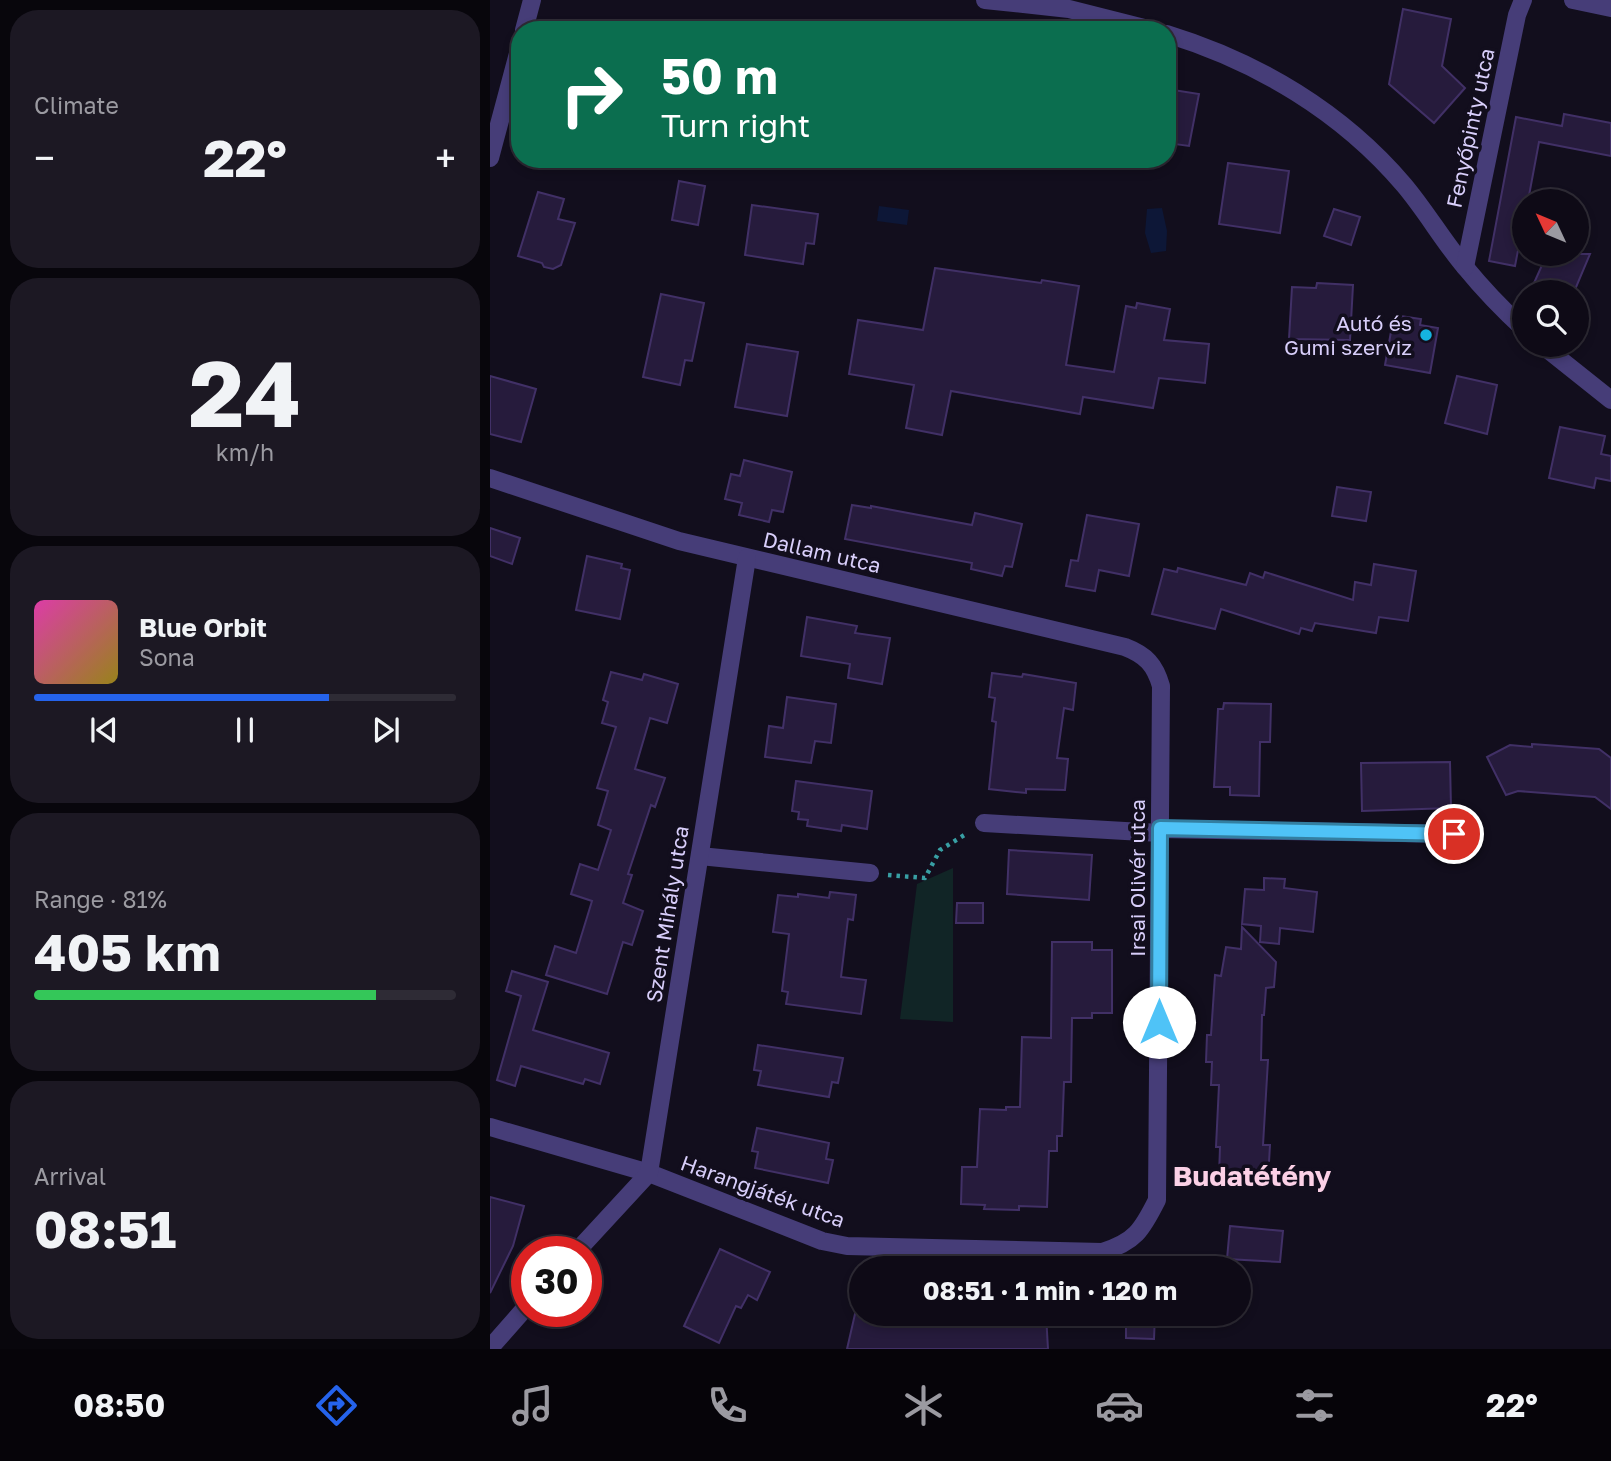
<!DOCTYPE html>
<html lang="en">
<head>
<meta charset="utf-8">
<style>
	:root { --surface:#0e0a16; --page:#1c1823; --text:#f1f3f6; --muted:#9b9aa1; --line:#2e2b35; --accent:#2563eb }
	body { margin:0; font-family:"Golos Text",sans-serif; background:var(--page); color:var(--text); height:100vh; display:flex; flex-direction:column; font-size:26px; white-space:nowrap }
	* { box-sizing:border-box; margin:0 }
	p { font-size:23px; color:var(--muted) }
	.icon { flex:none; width:38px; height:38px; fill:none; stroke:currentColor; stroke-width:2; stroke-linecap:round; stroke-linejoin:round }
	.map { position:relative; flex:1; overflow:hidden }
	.sheet { display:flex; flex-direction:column; gap:10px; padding:10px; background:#08060c; width:490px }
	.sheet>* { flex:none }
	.top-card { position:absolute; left:21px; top:21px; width:665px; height:147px; border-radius:28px; box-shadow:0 4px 10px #0003,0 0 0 2px var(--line); background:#0b6e4f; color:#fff; overflow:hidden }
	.needle { width:46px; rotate:314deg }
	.buttons { position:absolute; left:1022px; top:189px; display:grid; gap:14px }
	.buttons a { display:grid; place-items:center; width:77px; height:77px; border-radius:50%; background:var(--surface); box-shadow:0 4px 10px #0003,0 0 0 2px var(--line); font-size:35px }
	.speed { position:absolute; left:21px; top:1236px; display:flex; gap:14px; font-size:35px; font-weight:700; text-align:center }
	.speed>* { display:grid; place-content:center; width:91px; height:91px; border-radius:50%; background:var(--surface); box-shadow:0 4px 10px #0003,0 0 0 2px var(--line); line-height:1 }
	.speed .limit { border:10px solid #d22; background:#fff; color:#111 }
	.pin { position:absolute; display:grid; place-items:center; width:60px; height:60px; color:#fff; margin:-30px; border:4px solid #fff; border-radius:50%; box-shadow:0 2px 7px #0007 }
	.me { position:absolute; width:77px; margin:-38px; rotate:0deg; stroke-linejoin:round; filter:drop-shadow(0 0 5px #0008) }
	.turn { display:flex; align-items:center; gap:24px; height:147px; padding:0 35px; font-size:32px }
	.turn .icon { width:91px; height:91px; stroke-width:2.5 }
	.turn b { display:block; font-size:49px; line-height:60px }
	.big { font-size:52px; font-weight:700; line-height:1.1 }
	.sheet .tile { flex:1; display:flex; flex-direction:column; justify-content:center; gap:10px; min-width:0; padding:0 24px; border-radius:28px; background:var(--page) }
	.sheet .dial { align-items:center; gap:0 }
	.dial b { font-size:91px; line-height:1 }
	.song { display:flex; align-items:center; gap:21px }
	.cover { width:84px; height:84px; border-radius:10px; background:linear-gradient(135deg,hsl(320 70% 55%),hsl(50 70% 35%)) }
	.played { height:7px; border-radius:4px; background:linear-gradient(90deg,var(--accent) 70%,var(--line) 70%) }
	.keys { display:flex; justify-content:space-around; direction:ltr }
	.heat { display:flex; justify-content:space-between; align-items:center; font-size:38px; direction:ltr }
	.charge { height:10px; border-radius:5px; background:linear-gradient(90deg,#34c759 81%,var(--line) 0) }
	.trip { position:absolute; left:359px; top:1256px; width:402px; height:70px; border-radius:35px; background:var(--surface); box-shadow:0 4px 10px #0003,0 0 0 2px var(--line); font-weight:700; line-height:70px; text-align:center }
	.tab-bar { display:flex; height:112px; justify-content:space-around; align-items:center; background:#060409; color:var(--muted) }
	.tab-bar .icon { width:49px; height:49px }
	.tab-bar .selected { color:var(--accent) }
	.tab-bar b { font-size:32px; color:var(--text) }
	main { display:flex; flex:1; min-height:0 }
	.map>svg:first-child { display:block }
	.green { fill:#112526 }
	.water { fill:#0d1737 }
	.building { fill:#261b3c; stroke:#413066; stroke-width:2 }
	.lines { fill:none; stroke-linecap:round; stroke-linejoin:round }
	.path { stroke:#389fa4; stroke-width:4.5; stroke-dasharray:3.5 5; stroke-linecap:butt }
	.minor { stroke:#463d78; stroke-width:18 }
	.route-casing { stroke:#337fa1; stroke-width:18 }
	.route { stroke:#4fc3f7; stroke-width:12 }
	.poi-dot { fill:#15b4e0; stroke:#120e1d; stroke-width:2.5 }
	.labels { text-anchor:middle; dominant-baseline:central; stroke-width:7; stroke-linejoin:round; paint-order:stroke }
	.street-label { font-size:21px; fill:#d8cefa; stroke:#120e1d }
	.poi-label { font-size:21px; fill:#d8cefa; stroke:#120e1d; text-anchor:end }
	.district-label { font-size:28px; font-weight:bold; fill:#fbd0e6; stroke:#120e1d }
</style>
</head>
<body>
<main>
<section class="sheet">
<div class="tile"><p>Climate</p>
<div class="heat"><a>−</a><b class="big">22°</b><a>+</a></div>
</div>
<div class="tile dial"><b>24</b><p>km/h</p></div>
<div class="tile">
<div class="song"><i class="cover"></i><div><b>Blue Orbit</b><p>Sona</p></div></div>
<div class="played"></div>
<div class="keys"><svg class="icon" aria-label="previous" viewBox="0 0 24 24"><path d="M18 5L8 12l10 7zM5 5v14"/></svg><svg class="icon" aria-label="pause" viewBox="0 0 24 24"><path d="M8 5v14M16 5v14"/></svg><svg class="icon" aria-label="next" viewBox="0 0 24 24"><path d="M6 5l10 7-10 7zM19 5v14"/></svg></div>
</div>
<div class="tile"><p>Range · 81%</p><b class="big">405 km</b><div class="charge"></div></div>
<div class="tile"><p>Arrival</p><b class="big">08:51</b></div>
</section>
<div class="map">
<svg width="1121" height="1349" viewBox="0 0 1121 1349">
	<rect width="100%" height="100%" fill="#120e1d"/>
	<!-- green -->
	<path class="green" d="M463,868V1022L410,1019L427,884Z"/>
	<!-- water -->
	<g class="water">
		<path d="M389,206L419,210L417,225L387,221Z"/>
		<path d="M672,208L677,231L676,251L661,253L655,233L657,209Z"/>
	</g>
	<!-- building -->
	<g class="building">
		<path d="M913,9L961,19L952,66L975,88L944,123L899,84Z"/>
		<path d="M677,89L709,94L699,146L677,143Z"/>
		<path d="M1074,114L1121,123V156L1049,142L1038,201H1034V219L1025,266L999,261L1026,117L1072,126Z"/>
		<path d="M738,163L799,171L790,233L729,224Z"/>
		<path d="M189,181L215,186L208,225L182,220Z"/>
		<path d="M48,192L74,199L68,219L85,223L71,265L63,269L54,267L52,263L28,256Z"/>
		<path d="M262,205L328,214L324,244L316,243L313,264L255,255Z"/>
		<path d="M844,209L870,217L861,245L834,236Z"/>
		<path d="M1057,254H1100L1084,292H1040Z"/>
		<path d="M445,268L551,283L552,280L589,286L576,365L624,372L636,306L646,308L647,303L680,309L674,340L719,344L715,383L669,378L663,408L593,397L590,414L461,391L452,435L416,428L424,385L359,374L368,320L433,330Z"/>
		<path d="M827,283L863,285L860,340L799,339L802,287L826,288Z"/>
		<path d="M171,294L214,303L202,361L195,360L190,385L153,377Z"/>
		<path d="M904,315L931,319L930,325L948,328L940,373L895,365Z"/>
		<path d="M257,344L308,352L297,416L245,407Z"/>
		<path d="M0,376L46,389L31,442L0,434Z"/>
		<path d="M967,376L1007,385L997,434L955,423Z"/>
		<path d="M1070,427L1115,436L1111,454L1121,456V481L1106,478L1104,488L1059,478Z"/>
		<path d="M254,460L302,472L293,512L282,510L279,522L249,515L252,503L235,499L241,474L250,476Z"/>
		<path d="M847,487L881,492L876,521L842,516Z"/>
		<path d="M362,505L381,508V506L482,525L485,513L532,524L522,567L515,566L512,576L481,569L482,563L355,539Z"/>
		<path d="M597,515L649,524L639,576L609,570L605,591L576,586L581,560L588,561Z"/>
		<path d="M0,528L30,538L22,564L0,556Z"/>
		<path d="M97,556L132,564L131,568L140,570L130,619L86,610Z"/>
		<path d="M884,564L926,571L918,621L889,617L886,633L825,623L822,631L811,628L809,634L731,609L725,629L662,614L674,569L687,572L688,568L756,585L760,573L773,578L775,572L863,600L865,582L881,585Z"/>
		<path d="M317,617L367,626L365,633L400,638L392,684L358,678L360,664L311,656Z"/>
		<path d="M121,672L152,680L154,674L188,684L177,723L160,718L145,769L175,778L165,807L161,805L138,874L142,875L133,903L153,911L142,945L133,942L117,994L56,975L65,946L86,953L102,901L81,894L90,864L108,870L121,830L108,825L118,791L107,788L126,727L112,723L118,702L113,700Z"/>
		<path d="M502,673L532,677L533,674L586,683L583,710L574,708L567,758L578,759L575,790L536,789V793L499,789L506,722L502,721L505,698L499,697Z"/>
		<path d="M297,697L346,704L341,743L325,741L321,763L275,757L279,726L293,728Z"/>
		<path d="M734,703L781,704L780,742H770L769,796L740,795V787H724L728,709H733Z"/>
		<path d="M1042,744L1109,749L1121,758V809L1105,797L1028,791L1016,795L997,757L1020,745L1042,747Z"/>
		<path d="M960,762L961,808L872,811L871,763Z"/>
		<path d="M306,781L382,791L377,829L352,825L351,831L317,826L318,820L308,819L309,812L302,811Z"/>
		<path d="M519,850L602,855L599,900L517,894Z"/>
		<path d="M774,878L795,879L794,888L827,892L823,932L790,928L789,944L770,942L771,926L752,924L755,889L774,890Z"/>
		<path d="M340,892L366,895L363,920L358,919L351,977L376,980L371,1014L296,1004L298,992L292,991L299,934L283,932L288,895L308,897V894L339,898Z"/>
		<path d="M467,903H493V923H466Z"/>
		<path d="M752,927L786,962L784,987L776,988L774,1015H772L771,1060H778L773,1145H780L778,1179L729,1176L730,1147H726L729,1085H721L722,1062H716L717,1035H721L725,975L731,976L736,947L751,949Z"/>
		<path d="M562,942H602V950H622V1013H602V1018H582L581,1082H574L572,1136H567V1151H559L557,1207L529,1206V1210L494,1209L495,1205L471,1204L472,1167H487L490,1109L516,1110V1107H530L532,1037L561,1038Z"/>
		<path d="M22,971L58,982L43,1030L119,1053L110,1084L95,1079L93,1084L31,1066L25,1086L7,1080L31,996L16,991Z"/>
		<path d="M268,1045L353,1058L348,1083L342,1082L339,1097L268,1085L271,1071L264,1070Z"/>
		<path d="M267,1128L339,1143L336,1159L343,1160L338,1183L265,1168L268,1152L262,1151Z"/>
		<path d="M0,1197L34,1206L23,1246L0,1293Z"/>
		<path d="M740,1226L793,1231L790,1262L737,1259Z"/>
		<path d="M230,1249L280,1272L267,1300L258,1295L251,1308L246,1306L229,1343L194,1326Z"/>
		<path d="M365,1314H407L434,1320L435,1314H556L558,1349H357Z"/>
		<path d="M636,1314H665L664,1339L636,1338Z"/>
	</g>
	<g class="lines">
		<!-- path -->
		<path class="path" d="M398,875L435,878L450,850L476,834"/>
		<!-- minor -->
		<g class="minor">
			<path d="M495,0L579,9L662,30"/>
			<path d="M1083,0L1121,8"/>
			<path d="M34,30L42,0"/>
			<path d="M677,34C768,62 852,112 914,185C936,211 953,241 975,267C993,289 1013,310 1034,329"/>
			<path d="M0,158L30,46"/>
			<path d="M975,267L1027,15L1033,0"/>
			<path d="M1052,345L1121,400"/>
			<path d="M0,478L189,541L635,647C656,655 665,665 671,686L667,1200C652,1230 645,1242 612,1252L357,1246L332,1241L159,1173L0,1127"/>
			<path d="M494,823L670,833"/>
			<path d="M670,829L964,834"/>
			<path d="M210,856L380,873"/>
			<path d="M87,1251L159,1173L257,558"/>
			<path d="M0,1348L37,1306"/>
		</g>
	</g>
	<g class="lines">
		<defs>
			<path id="route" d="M669,1022L670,828L964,834"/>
		</defs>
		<!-- route casing -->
		<use href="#route" class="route-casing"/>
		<!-- route -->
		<use href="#route" class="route"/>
	</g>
	<!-- markers -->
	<circle class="poi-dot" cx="936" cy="335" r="7"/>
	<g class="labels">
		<!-- street labels -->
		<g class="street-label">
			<text transform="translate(980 128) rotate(-78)">Fenyőpinty utca</text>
			<text transform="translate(332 552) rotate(13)">Dallam utca</text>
			<text transform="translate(647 878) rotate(-90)">Irsai Olivér utca</text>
			<text transform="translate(177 914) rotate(-81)">Szent Mihály utca</text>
			<text transform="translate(273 1191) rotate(20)">Harangjáték utca</text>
		</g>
		<!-- poi labels -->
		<g class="poi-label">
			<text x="922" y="323">Autó és<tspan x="922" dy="24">Gumi szerviz</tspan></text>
		</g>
		<!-- district labels -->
		<g class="district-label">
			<text x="762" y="1175">Budatétény</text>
		</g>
	</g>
</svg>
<div class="buttons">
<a><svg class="needle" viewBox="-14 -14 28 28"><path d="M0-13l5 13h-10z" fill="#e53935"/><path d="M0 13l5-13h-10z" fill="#9b9aa1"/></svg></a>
<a><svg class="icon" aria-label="search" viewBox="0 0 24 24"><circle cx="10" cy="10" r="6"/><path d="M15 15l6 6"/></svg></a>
</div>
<div class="speed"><div class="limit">30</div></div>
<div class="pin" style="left:964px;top:834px;background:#d93025"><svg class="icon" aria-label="arrive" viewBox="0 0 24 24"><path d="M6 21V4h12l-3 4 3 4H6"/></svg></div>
<svg class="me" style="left:669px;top:1022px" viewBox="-20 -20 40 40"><circle r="19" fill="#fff"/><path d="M0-13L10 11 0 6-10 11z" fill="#4fc3f7"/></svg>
<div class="trip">08:51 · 1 min · 120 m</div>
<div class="top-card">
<div class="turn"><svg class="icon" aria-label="right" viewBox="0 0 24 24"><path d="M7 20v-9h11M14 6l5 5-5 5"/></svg><div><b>50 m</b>Turn right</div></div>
</div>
</div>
</main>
<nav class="tab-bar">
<b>08:50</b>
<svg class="icon selected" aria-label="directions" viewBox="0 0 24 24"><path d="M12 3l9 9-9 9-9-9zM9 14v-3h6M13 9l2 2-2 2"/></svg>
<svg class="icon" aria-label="music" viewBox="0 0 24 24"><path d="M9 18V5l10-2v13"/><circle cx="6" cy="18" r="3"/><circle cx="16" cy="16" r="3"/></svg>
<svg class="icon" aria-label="phone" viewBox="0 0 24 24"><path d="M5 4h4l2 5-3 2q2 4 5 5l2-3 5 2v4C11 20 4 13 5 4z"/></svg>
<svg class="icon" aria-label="climate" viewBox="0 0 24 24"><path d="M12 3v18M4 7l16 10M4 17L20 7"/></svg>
<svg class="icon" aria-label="car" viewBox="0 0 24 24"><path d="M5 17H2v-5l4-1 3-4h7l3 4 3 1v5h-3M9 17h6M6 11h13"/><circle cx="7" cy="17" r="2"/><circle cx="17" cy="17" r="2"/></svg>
<svg class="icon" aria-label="filters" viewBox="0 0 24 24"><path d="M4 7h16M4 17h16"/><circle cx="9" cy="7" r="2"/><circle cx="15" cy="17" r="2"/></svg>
<b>22°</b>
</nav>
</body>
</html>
